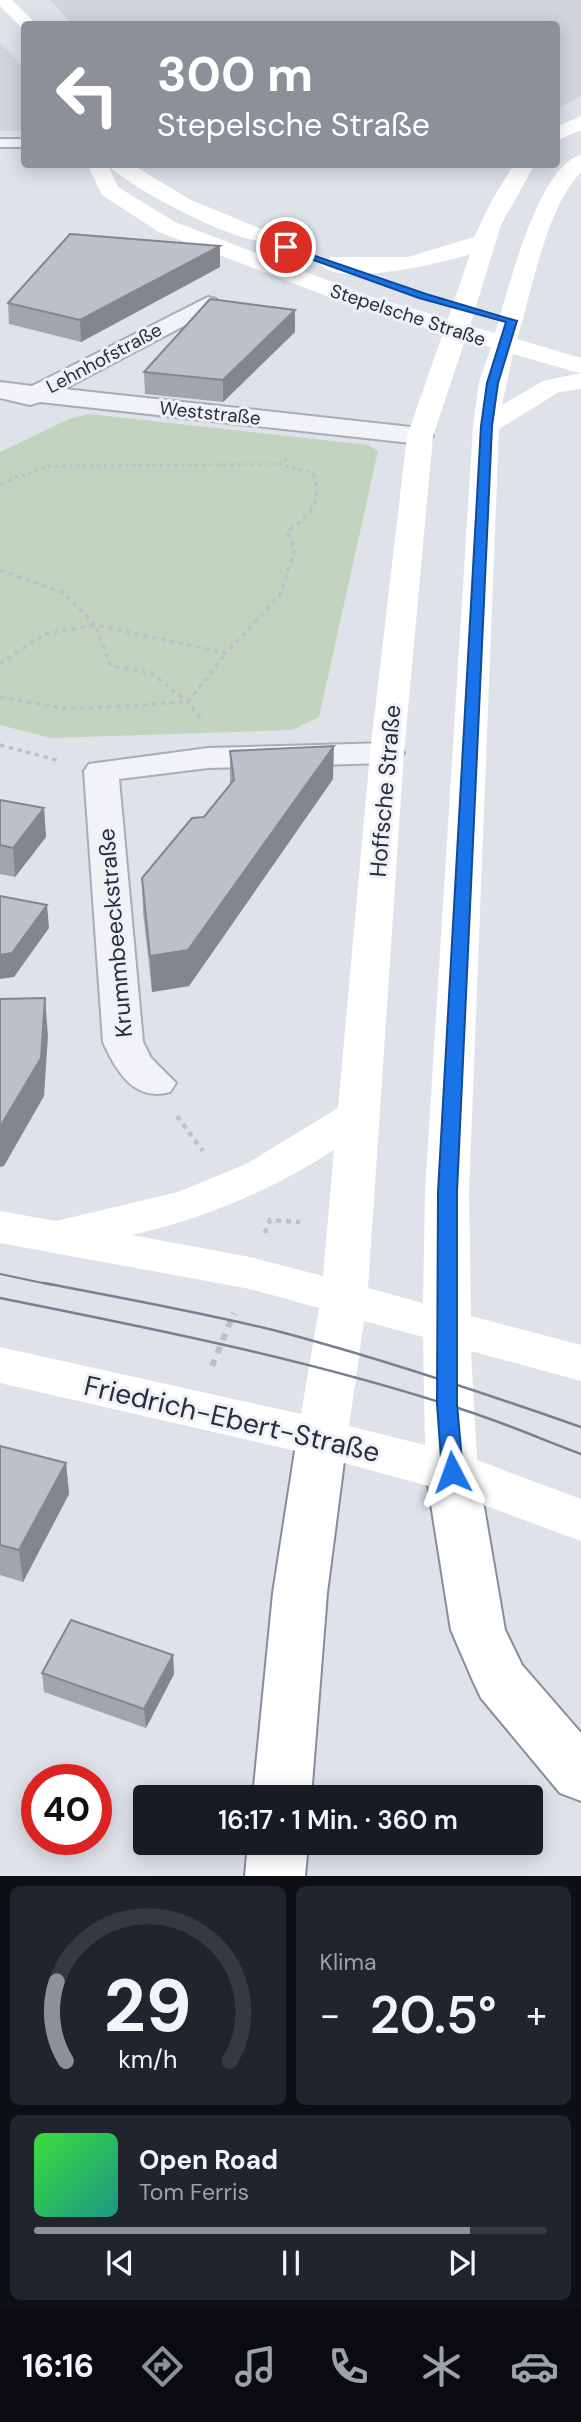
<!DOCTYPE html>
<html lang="de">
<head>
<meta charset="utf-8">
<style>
	:root { --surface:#171b24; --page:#20242c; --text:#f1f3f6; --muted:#9ea1a6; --line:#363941; --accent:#8c9099 }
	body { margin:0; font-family:"DM Sans",sans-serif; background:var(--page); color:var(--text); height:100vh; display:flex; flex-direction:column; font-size:26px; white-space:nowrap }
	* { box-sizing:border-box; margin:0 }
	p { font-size:23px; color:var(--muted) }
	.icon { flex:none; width:38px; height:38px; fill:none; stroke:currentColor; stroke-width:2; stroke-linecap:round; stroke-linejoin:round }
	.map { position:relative; height:1876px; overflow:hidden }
	.panel { display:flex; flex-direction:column; gap:10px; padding:10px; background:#0d0f14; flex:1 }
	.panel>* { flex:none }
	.top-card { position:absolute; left:21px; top:21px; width:539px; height:147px; border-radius:7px; box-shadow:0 4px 18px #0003; background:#8c9099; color:#fff; overflow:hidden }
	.speed { position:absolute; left:21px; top:1764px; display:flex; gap:14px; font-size:35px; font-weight:700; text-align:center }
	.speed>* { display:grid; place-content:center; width:91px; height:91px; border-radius:50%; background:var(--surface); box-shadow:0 4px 18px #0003; line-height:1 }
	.speed .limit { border:10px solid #d22; background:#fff; color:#111 }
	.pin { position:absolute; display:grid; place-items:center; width:60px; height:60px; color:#fff; margin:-30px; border:4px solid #fff; border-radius:50%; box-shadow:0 2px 7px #0007 }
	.me { position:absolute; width:77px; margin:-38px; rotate:356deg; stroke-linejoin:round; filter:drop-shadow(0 0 5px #0008) }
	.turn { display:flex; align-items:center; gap:24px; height:147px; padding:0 21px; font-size:32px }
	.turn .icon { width:91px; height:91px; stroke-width:2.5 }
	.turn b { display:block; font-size:49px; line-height:60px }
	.big { font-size:52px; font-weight:600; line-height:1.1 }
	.panel .tile { flex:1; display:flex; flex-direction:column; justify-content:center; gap:10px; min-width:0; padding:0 24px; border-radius:10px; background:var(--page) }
	.panel .dial { align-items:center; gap:0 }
	.dial svg { height:182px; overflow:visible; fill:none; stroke:var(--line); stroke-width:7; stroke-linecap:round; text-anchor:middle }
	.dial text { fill:var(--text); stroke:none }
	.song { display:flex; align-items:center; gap:21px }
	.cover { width:84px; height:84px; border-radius:10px; background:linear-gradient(135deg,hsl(120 70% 55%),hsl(170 70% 35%)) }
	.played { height:7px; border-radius:4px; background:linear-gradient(90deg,var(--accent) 85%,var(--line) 85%) }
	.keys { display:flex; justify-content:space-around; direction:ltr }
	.heat { display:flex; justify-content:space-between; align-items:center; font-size:38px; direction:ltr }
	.panel .tiles { flex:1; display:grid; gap:10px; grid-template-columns:1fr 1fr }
	.tile:last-child { grid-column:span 2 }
	.trip { position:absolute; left:133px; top:1785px; width:410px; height:70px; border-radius:7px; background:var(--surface); box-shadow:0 4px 18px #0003; font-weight:600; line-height:70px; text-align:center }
	.menu { display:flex; height:112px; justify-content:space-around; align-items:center; background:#090b0e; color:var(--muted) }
	.menu .icon { width:49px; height:49px }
	.menu .active { color:var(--accent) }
	.menu b { font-size:32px; color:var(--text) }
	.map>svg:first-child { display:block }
	.built { fill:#d1d4de }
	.green { fill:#c2d3c0 }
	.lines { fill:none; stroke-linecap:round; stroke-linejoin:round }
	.lane-casing { stroke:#a8acb6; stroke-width:4 }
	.street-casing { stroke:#a8acb6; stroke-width:4 }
	.highway-casing { stroke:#868d9f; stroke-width:4 }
	.path-far3 { stroke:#bdc0c7; stroke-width:2.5; stroke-dasharray:3.5 3.5; stroke-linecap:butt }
	.path-far2 { stroke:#bdc0c7; stroke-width:3.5; stroke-dasharray:4.5 4.5; stroke-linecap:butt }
	.path-far1 { stroke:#bdc0c7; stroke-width:4.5; stroke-dasharray:5 5; stroke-linecap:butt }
	.path { stroke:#bdc0c7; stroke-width:6; stroke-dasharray:7 7; stroke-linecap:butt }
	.lane { fill:#f2f3f7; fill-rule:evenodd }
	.street { fill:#f2f3f7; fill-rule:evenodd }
	.secondary { fill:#fff; fill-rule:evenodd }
	.highway { fill:#fff; fill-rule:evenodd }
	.tram-far1 { stroke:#797f92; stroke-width:2 }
	.tram { stroke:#797f92; stroke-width:2.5 }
	.wall { fill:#a2a5af }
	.shaded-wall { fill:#84868e }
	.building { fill:#bcc0cb; stroke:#84868e; stroke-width:2 }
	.route { fill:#1a73e8; stroke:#114b97; stroke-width:2 }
	.labels { text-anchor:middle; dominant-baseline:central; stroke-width:6; stroke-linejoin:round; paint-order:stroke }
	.far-street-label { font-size:19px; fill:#282d40; stroke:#eff1f6 }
	.street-label { font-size:23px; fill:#282d40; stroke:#eff1f6 }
	.near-street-label { font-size:28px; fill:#282d40; stroke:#eff1f6 }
</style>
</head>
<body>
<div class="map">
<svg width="581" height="1876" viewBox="0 0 581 1876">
	<rect width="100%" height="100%" fill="#dfe2e9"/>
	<!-- built -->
	<g class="built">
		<path d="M50,0H581V96L557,109L556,24H72Z"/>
		<path d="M0,43L24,67V131H0Z"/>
	</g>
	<!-- green -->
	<path class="green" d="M88,414L368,445L378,451L319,717L292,730L51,738L0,725V452L69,419Z"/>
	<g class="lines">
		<defs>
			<rect id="lane" x="0" y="139" width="24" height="8"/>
			<g id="street">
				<path d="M208,297L216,299L220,304L216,309L64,389L420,428L429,430L433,436L429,442L420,444L40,402L30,405L0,398V382L32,386Z"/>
				<path d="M387,743L399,746L404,753L399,760L387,763L208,768L119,779L143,1042L151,1058L176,1083L170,1092C134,1102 116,1071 103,1042L84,771L89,764L208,748Z"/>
			</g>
			<g id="highway">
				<path d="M322,1419L340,1424L347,1438L327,1593L311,1797H253L273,1593L297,1438L304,1424Z"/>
				<path d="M452,1452L470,1458L478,1472L505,1630L522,1665L581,1733V1801L560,1793L481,1698L473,1681L451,1630L426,1472L434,1458Z"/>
				<path d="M248,1843H308L305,1876H245Z"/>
			</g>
		</defs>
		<!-- lane casing -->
		<use href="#lane" class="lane-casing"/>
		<!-- street casing -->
		<use href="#street" class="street-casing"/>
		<!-- highway casing -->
		<use href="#highway" class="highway-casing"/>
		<!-- path-far3 -->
		<g class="path-far3">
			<path d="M287,459L280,464L313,473L315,478"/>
			<path d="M15,478L49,466L280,464"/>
		</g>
		<!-- path-far2 -->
		<g class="path-far2">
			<path d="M0,485L18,476"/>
			<path d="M0,570L64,593L95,625L226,653L280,595L295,549L287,532C308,516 323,505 314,476"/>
			<path d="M0,664L45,634L95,625L111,666L151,673L188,702L203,721"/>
			<path d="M0,697L68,709L188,702L226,653"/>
			<path d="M0,745L60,761"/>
		</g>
		<!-- path-far1 -->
		<g class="path-far1">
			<path d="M177,1116L203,1151"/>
			<path d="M265,1233L270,1220L300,1222"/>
		</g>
		<!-- path -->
		<path class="path" d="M212,1366L234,1313"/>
		<!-- lane -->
		<use href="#lane" class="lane"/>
		<!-- street -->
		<use href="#street" class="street"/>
		<!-- secondary -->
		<g class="secondary">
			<path d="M0,0H12L36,24L22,28L0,6Z"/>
			<path d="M581,116V130L556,141V127Z"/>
			<path d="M581,155V172C546,208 532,291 517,339L581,358V389L559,392L499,429L469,1192L471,1316L581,1345V1381L471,1351L477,1460L581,1499V1541L443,1490L322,1457L0,1383V1347L301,1414L319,1308L250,1289L0,1243V1211L56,1221L178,1192L246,1164L338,1108L370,753L407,436L443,333L353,306L159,232L102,195L87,164H131L191,200L264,230L267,235L264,240C240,246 125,185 108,165L118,187L175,222L369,296L448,319L470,254C444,263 337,288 320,264L331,257H408L474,237L492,200L514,164H535L501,225L470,326L495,333C508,292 537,166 581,155ZM465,340L491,347L479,382L473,426L425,1192L423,1303L368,1288L404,753L433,436ZM513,354L572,371L581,373L543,381L502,405ZM334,1150L323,1276L250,1257L132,1235C206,1218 270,1191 334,1150ZM364,1321L423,1337L425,1445L349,1426Z"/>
		</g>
		<!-- highway -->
		<use href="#highway" class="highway"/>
		<!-- tram-far1 -->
		<path class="tram-far1" d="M0,1274L52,1285"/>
		<!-- tram -->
		<g class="tram">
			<path d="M44,1283C122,1298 200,1312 277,1331C380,1358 481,1392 581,1427"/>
			<path d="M0,1298C155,1329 311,1360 461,1409C502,1422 541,1439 581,1454"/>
		</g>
	</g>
	<!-- wall -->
	<g class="wall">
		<path d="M220,267L81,342L9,324L8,303Z"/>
		<path d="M295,310V332L223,402L145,394L144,372Z"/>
		<path d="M230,751L333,779L189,986L152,992L143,912L142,878L204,817L230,784Z"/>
		<path d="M0,800L44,808L46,837L15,877L0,874Z"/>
		<path d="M0,1446L66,1463L69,1494L23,1582L0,1575Z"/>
		<path d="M173,1655L174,1674L146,1728L44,1692L42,1673Z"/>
	</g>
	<!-- shaded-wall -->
	<g class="shaded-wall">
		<path d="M220,246V267L81,342L80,320Z"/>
		<path d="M295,310V332L223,402V380Z"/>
		<path d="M334,746L333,779L189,986L152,992L150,956Z"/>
		<path d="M44,808L46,837L15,877L13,848Z"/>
		<path d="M47,905L49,928L14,977L0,979V955Z"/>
		<path d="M45,998L48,1036L44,1096L4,1166L0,1167V1127Z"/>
		<path d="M66,1463L69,1494L23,1582L19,1550Z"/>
		<path d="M173,1655L174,1674L146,1728L144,1709Z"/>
	</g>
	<!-- building -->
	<g class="building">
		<path d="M70,234L220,246L80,320L8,303Z"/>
		<path d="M210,299L295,310L223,380L144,372Z"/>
		<path d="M334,746L188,950L150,956L142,878L192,818L204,817L234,780L230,751Z"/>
		<path d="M0,800L44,808L13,848L0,845Z"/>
		<path d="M0,896L47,905L12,953L0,955Z"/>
		<path d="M45,998L41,1058L0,1127V999Z"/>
		<path d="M0,1446L66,1463L19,1550L0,1545Z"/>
		<path d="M71,1620L173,1655L144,1709L42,1673Z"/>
	</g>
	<!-- route -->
	<path class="route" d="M283,245L426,294L517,321L498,383L492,426L457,1192V1404L463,1472L460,1478H445L442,1472L437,1404L438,1192L481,426L487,383L506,322L419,298L283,249Z"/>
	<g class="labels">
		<!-- far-street labels -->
		<g class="far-street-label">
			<text transform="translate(408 315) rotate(18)">Stepelsche Straße</text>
			<text transform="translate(104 358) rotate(-28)">Lehnhofstraße</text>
			<text transform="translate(210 413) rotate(6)">Weststraße</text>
		</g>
		<!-- street labels -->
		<g class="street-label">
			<text transform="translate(385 791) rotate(-85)">Hoffsche Straße</text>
			<text transform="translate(115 933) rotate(-95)">Krummbeeckstraße</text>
		</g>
		<!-- near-street labels -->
		<g class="near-street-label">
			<text transform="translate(232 1419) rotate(13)">Friedrich-Ebert-Straße</text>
		</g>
	</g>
</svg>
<div class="speed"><div class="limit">40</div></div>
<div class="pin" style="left:286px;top:247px;background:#d93025"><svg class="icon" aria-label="arrive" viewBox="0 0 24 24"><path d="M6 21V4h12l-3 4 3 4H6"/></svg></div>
<svg class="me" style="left:452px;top:1472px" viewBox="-20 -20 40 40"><path d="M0-17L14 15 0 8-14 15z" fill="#1a73e8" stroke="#fff" stroke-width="4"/></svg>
<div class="trip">16:17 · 1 Min. · 360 m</div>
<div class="top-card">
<div class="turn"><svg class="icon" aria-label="left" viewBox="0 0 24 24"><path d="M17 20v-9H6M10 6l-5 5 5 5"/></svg><div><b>300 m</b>Stepelsche Straße</div></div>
</div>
</div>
<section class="panel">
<div class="tiles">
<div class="tile dial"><svg viewBox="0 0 100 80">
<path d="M14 69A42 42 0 1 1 86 69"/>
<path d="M14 69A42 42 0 0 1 10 34" stroke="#8c9099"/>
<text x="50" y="56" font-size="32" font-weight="700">29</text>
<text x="50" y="72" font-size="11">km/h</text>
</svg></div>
<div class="tile"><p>Klima</p>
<div class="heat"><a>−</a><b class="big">20.5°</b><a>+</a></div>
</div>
<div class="tile">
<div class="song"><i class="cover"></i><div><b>Open Road</b><p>Tom Ferris</p></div></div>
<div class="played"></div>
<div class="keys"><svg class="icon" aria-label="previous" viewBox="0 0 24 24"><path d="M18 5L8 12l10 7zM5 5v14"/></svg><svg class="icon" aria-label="pause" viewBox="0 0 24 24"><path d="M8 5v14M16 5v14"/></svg><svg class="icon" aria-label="next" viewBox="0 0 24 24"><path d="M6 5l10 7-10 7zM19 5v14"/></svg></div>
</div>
</div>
</section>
<nav class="menu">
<b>16:16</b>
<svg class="icon active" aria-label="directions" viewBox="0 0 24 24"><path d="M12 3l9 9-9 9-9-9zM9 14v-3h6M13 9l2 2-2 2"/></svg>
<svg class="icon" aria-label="music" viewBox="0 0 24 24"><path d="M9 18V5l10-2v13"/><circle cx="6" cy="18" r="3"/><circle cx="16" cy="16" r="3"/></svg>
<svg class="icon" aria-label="phone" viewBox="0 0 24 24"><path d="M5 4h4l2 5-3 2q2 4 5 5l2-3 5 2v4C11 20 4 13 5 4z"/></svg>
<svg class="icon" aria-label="climate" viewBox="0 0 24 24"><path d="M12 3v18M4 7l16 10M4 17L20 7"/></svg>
<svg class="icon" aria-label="car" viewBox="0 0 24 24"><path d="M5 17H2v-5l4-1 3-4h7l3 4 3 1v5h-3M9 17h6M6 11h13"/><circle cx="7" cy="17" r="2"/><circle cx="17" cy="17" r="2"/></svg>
</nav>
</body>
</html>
